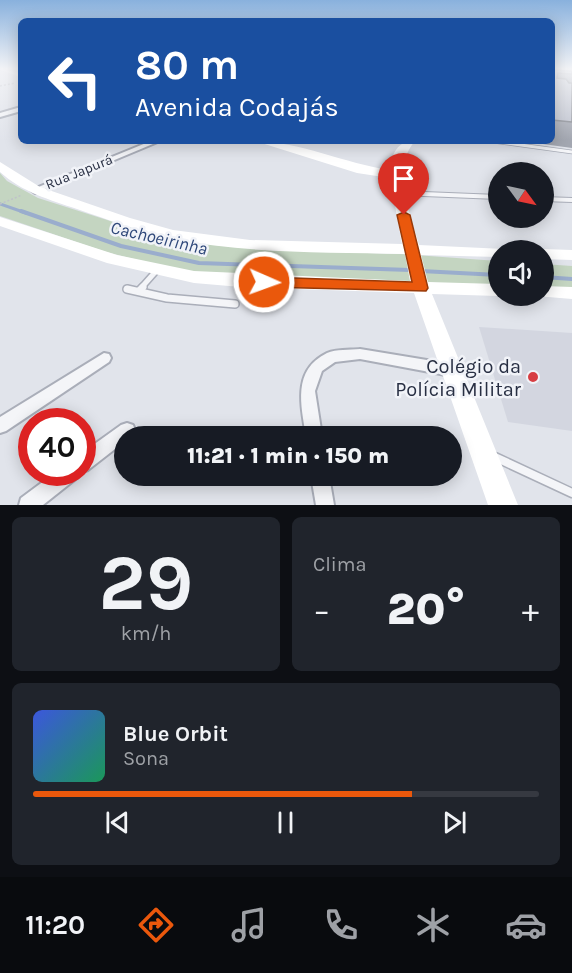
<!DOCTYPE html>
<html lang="pt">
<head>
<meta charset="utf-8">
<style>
	:root { --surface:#171b24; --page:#20242c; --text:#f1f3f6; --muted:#9ea1a6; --line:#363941; --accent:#ea580c }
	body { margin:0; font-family:Karla,sans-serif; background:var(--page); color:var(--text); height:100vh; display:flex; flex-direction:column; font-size:22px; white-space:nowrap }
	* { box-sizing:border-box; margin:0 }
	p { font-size:20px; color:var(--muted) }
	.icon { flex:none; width:33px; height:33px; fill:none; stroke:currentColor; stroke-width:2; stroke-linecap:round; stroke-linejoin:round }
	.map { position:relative; height:505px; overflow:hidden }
	.drawer { display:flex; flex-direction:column; gap:12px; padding:12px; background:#0d0f14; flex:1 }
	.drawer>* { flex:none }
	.hud { position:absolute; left:18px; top:18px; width:537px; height:126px; border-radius:9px; box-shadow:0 3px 15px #0003; background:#1a4fa0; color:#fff; overflow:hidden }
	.needle { width:39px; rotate:123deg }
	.buttons { position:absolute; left:488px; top:162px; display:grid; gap:12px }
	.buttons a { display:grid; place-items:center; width:66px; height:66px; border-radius:50%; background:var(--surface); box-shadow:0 3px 15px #0003; font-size:30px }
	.speed { position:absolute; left:18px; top:408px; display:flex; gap:12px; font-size:30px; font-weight:700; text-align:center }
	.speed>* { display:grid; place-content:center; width:78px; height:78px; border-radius:50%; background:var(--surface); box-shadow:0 3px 15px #0003; line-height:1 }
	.speed .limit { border:9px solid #d22; background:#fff; color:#111 }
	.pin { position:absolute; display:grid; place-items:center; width:51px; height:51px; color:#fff; margin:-62px -26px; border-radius:50% 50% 50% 0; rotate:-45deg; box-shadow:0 0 6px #0007 }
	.pin .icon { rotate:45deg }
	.me { position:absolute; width:66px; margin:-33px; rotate:92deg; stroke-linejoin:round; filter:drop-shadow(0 0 4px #0008) }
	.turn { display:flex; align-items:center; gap:21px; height:126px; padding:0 18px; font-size:27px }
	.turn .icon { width:78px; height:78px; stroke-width:2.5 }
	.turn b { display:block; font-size:42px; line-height:51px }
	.big { font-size:45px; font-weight:800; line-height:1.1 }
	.drawer .widget { flex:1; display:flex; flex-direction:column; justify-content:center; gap:9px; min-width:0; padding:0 21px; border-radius:9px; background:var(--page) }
	.drawer .dial { align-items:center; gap:0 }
	.dial b { font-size:78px; line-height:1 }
	.song { display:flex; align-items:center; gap:18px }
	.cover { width:72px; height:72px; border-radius:9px; background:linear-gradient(135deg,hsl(230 70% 55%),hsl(150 70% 35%)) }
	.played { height:6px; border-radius:3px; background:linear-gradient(90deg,var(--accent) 75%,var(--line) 75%) }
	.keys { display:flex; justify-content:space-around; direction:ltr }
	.heat { display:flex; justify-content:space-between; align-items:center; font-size:33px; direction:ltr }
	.drawer .tiles { flex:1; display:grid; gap:12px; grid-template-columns:1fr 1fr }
	.widget:last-child { grid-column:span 2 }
	.trip { position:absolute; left:114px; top:426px; width:348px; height:60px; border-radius:30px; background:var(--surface); box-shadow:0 3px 15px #0003; font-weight:800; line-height:60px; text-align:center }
	.menu { display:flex; height:96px; justify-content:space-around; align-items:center; background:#090b0e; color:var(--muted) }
	.menu .icon { width:42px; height:42px }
	.menu .selected { color:var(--accent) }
	.menu b { font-size:27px; color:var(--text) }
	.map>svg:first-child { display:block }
	.built { fill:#d3d6e0 }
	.green { fill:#c4d5c1 }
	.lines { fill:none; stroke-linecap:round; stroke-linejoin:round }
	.stream-far1 { stroke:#9aadcd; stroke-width:3 }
	.stream { stroke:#9aadcd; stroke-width:4 }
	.lane-far4-casing { stroke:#aaaeb9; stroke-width:4.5 }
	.lane-far3-casing { stroke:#aaaeb9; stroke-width:6 }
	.lane-far2-casing { stroke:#aaaeb9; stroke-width:8 }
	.lane-far1-casing { stroke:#aaaeb9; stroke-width:10 }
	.lane-casing { stroke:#aaaeb9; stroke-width:11 }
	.street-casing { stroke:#aaaeb9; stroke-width:4 }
	.path { stroke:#bfc2c9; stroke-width:1.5; stroke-dasharray:2 2; stroke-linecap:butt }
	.lane-far4 { stroke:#f4f5f8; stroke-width:3 }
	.lane-far3 { stroke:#f4f5f8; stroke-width:4 }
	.lane-far2 { stroke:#f4f5f8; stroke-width:5 }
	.lane-far1 { stroke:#f4f5f8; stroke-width:7 }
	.lane { stroke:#f4f5f8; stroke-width:8 }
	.street { fill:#f4f5f8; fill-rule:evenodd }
	.secondary { fill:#fff; fill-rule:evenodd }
	.wall { fill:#a3a7b1 }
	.building { fill:#bec2ce; stroke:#858890; stroke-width:1.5 }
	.route { fill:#ea580c; stroke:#983908; stroke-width:1.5 }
	.poi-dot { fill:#d73e43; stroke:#f1f3f8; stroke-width:2 }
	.labels { text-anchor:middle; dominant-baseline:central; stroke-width:5; stroke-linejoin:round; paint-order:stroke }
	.far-street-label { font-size:14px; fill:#282f43; stroke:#f1f3f8 }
	.water-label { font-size:18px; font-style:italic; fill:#2f487a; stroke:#f1f3f8 }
	.near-poi-label { font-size:20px; fill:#282f43; stroke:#f1f3f8; text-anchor:end }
</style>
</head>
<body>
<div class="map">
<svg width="572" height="505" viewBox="0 0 572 505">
	<rect width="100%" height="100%" fill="#e1e4eb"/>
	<!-- built -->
	<path class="built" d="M479,327L572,333V431L508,422Z"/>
	<!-- green -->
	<g class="green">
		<path d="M0,173L7,181L38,198L173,241L266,250L401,254L498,261V285L198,275L106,252L0,216Z"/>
		<path d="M543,264L572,266V290L543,288Z"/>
	</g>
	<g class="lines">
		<!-- stream-far1 -->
		<path class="stream-far1" d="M0,204L26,213"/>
		<!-- stream -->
		<g class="stream">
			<path d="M21,211L121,246L199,263L410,270"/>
			<path d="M421,271L498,275"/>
			<path d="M543,277L572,279"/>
		</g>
		<defs>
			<path id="lane-far4" d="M492,141L572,152"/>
			<g id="lane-far3">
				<path d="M399,193L498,197"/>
				<path d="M543,199L572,200"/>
			</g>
			<path id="lane-far2" d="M141,288L157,270"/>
			<g id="lane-far1">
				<path d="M127,289L167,298L235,304"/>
				<path d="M139,291L143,287"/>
			</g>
			<path id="lane" d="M495,457L572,493"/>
			<g id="street">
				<path d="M21,107V111L0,117V113Z"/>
				<path d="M151,141H160L38,192L35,193L31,190Z"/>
				<path d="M360,349L451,364L456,366L458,370L456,374L451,376L360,359L335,362L322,371L315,391L322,436H306C301,405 292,370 327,353C336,349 350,350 360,349Z"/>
				<path d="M104,353L109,354L111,358L109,362L6,431L0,433V417Z"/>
				<path d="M127,423L133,425L135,430L133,435L124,436V442L88,470L82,472V453L121,425Z"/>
				<path d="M56,472H80L77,478L43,505H19L21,498Z"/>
				<path d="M311,476H329L334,505H316Z"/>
			</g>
		</defs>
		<!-- lane-far4 casing -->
		<use href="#lane-far4" class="lane-far4-casing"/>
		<!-- lane-far3 casing -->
		<use href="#lane-far3" class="lane-far3-casing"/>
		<!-- lane-far2 casing -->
		<use href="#lane-far2" class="lane-far2-casing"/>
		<!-- lane-far1 casing -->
		<use href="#lane-far1" class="lane-far1-casing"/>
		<!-- lane casing -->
		<use href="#lane" class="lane-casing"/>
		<!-- street casing -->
		<use href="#street" class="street-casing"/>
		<!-- path -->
		<g class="path">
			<path d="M0,86L15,83"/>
			<path d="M0,204L22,195"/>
		</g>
		<!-- lane-far4 -->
		<use href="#lane-far4" class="lane-far4"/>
		<!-- lane-far3 -->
		<use href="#lane-far3" class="lane-far3"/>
		<!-- lane-far2 -->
		<use href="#lane-far2" class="lane-far2"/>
		<!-- lane-far1 -->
		<use href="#lane-far1" class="lane-far1"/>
		<!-- lane -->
		<use href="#lane" class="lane"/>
		<!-- street -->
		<use href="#street" class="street"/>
		<!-- secondary -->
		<g class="secondary">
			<path d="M0,69L21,73V77L1,70Z"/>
			<path d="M255,141C298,141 346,164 390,170C392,153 397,141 415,141C390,170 410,212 419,245L504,249L505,250H498V257L421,255L428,282L498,284V296H500H498L432,294L518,505H488L414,293L241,287L194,283L107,263L0,226V217L117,255L194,271L410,281L405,254C327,252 249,254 173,239C140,232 109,220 77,209C50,200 22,192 0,172V162L40,187L130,218L173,230L250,240L402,244L390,178L357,173Z"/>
			<path d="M543,249L572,250V260L543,259V250H537Z"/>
			<path d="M543,286L572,287V299L536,296H543Z"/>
		</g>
	</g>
	<!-- wall -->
	<path class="wall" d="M552,70L572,71V148L521,141H552Z"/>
	<!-- building -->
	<path class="building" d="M552,70L572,71V74L558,73L557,78L566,79L569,83H572V122L552,120Z"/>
	<!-- sky -->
	<linearGradient id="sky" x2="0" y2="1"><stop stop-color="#89b1dd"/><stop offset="0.49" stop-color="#f2f3f6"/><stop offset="1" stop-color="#f2f3f6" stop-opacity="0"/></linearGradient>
	<rect width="572" height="140" fill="url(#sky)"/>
	<!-- route -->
	<path class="route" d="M404,212L410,215L428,288L426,291L264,287L257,282L264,277L412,282L397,215Z"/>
	<!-- markers -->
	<circle class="poi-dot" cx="533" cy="377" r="6"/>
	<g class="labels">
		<!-- far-street labels -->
		<g class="far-street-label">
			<text transform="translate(79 172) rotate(-22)">Rua Japurá</text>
		</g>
		<!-- water labels -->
		<g class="water-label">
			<text transform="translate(159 238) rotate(13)">Cachoeirinha</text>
		</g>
		<!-- near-poi labels -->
		<g class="near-poi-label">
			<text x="521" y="366">Colégio da<tspan x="521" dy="23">Polícia Militar</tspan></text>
		</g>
	</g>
</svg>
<div class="buttons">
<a><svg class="needle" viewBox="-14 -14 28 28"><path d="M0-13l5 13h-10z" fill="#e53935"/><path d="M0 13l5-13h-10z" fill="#9ea1a6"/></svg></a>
<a><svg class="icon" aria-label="sound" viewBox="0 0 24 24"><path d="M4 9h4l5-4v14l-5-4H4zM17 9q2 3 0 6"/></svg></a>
</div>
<div class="speed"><div class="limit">40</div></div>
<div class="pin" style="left:404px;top:215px;background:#d93025"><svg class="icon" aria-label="arrive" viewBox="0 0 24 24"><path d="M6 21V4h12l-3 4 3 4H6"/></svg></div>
<svg class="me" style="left:264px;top:282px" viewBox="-20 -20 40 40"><circle r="17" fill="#ea580c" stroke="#fff" stroke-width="3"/><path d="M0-11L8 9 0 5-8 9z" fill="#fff"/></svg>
<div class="trip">11:21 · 1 min · 150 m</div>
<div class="hud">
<div class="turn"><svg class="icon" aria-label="left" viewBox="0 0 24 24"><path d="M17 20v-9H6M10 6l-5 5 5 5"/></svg><div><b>80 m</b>Avenida Codajás</div></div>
</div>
</div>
<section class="drawer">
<div class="tiles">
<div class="widget dial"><b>29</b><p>km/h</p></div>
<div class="widget"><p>Clima</p>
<div class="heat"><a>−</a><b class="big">20°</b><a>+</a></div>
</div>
<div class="widget">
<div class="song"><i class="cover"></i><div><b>Blue Orbit</b><p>Sona</p></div></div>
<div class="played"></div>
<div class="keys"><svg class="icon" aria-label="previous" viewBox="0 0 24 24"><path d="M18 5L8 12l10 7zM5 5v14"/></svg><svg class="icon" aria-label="pause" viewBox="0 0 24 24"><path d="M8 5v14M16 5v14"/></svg><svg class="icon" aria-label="next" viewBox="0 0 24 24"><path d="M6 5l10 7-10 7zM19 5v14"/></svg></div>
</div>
</div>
</section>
<nav class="menu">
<b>11:20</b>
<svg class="icon selected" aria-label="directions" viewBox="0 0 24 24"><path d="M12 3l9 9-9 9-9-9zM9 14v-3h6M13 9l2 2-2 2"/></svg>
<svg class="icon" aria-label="music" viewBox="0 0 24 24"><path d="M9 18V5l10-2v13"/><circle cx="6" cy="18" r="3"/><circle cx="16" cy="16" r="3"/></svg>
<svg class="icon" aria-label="phone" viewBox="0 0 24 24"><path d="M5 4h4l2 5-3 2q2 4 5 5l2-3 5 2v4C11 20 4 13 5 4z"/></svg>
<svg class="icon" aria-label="climate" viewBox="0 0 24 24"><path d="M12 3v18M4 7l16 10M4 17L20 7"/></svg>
<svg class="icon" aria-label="car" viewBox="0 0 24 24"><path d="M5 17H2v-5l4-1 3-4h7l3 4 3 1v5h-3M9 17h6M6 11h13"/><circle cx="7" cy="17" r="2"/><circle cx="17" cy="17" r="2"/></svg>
</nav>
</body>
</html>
